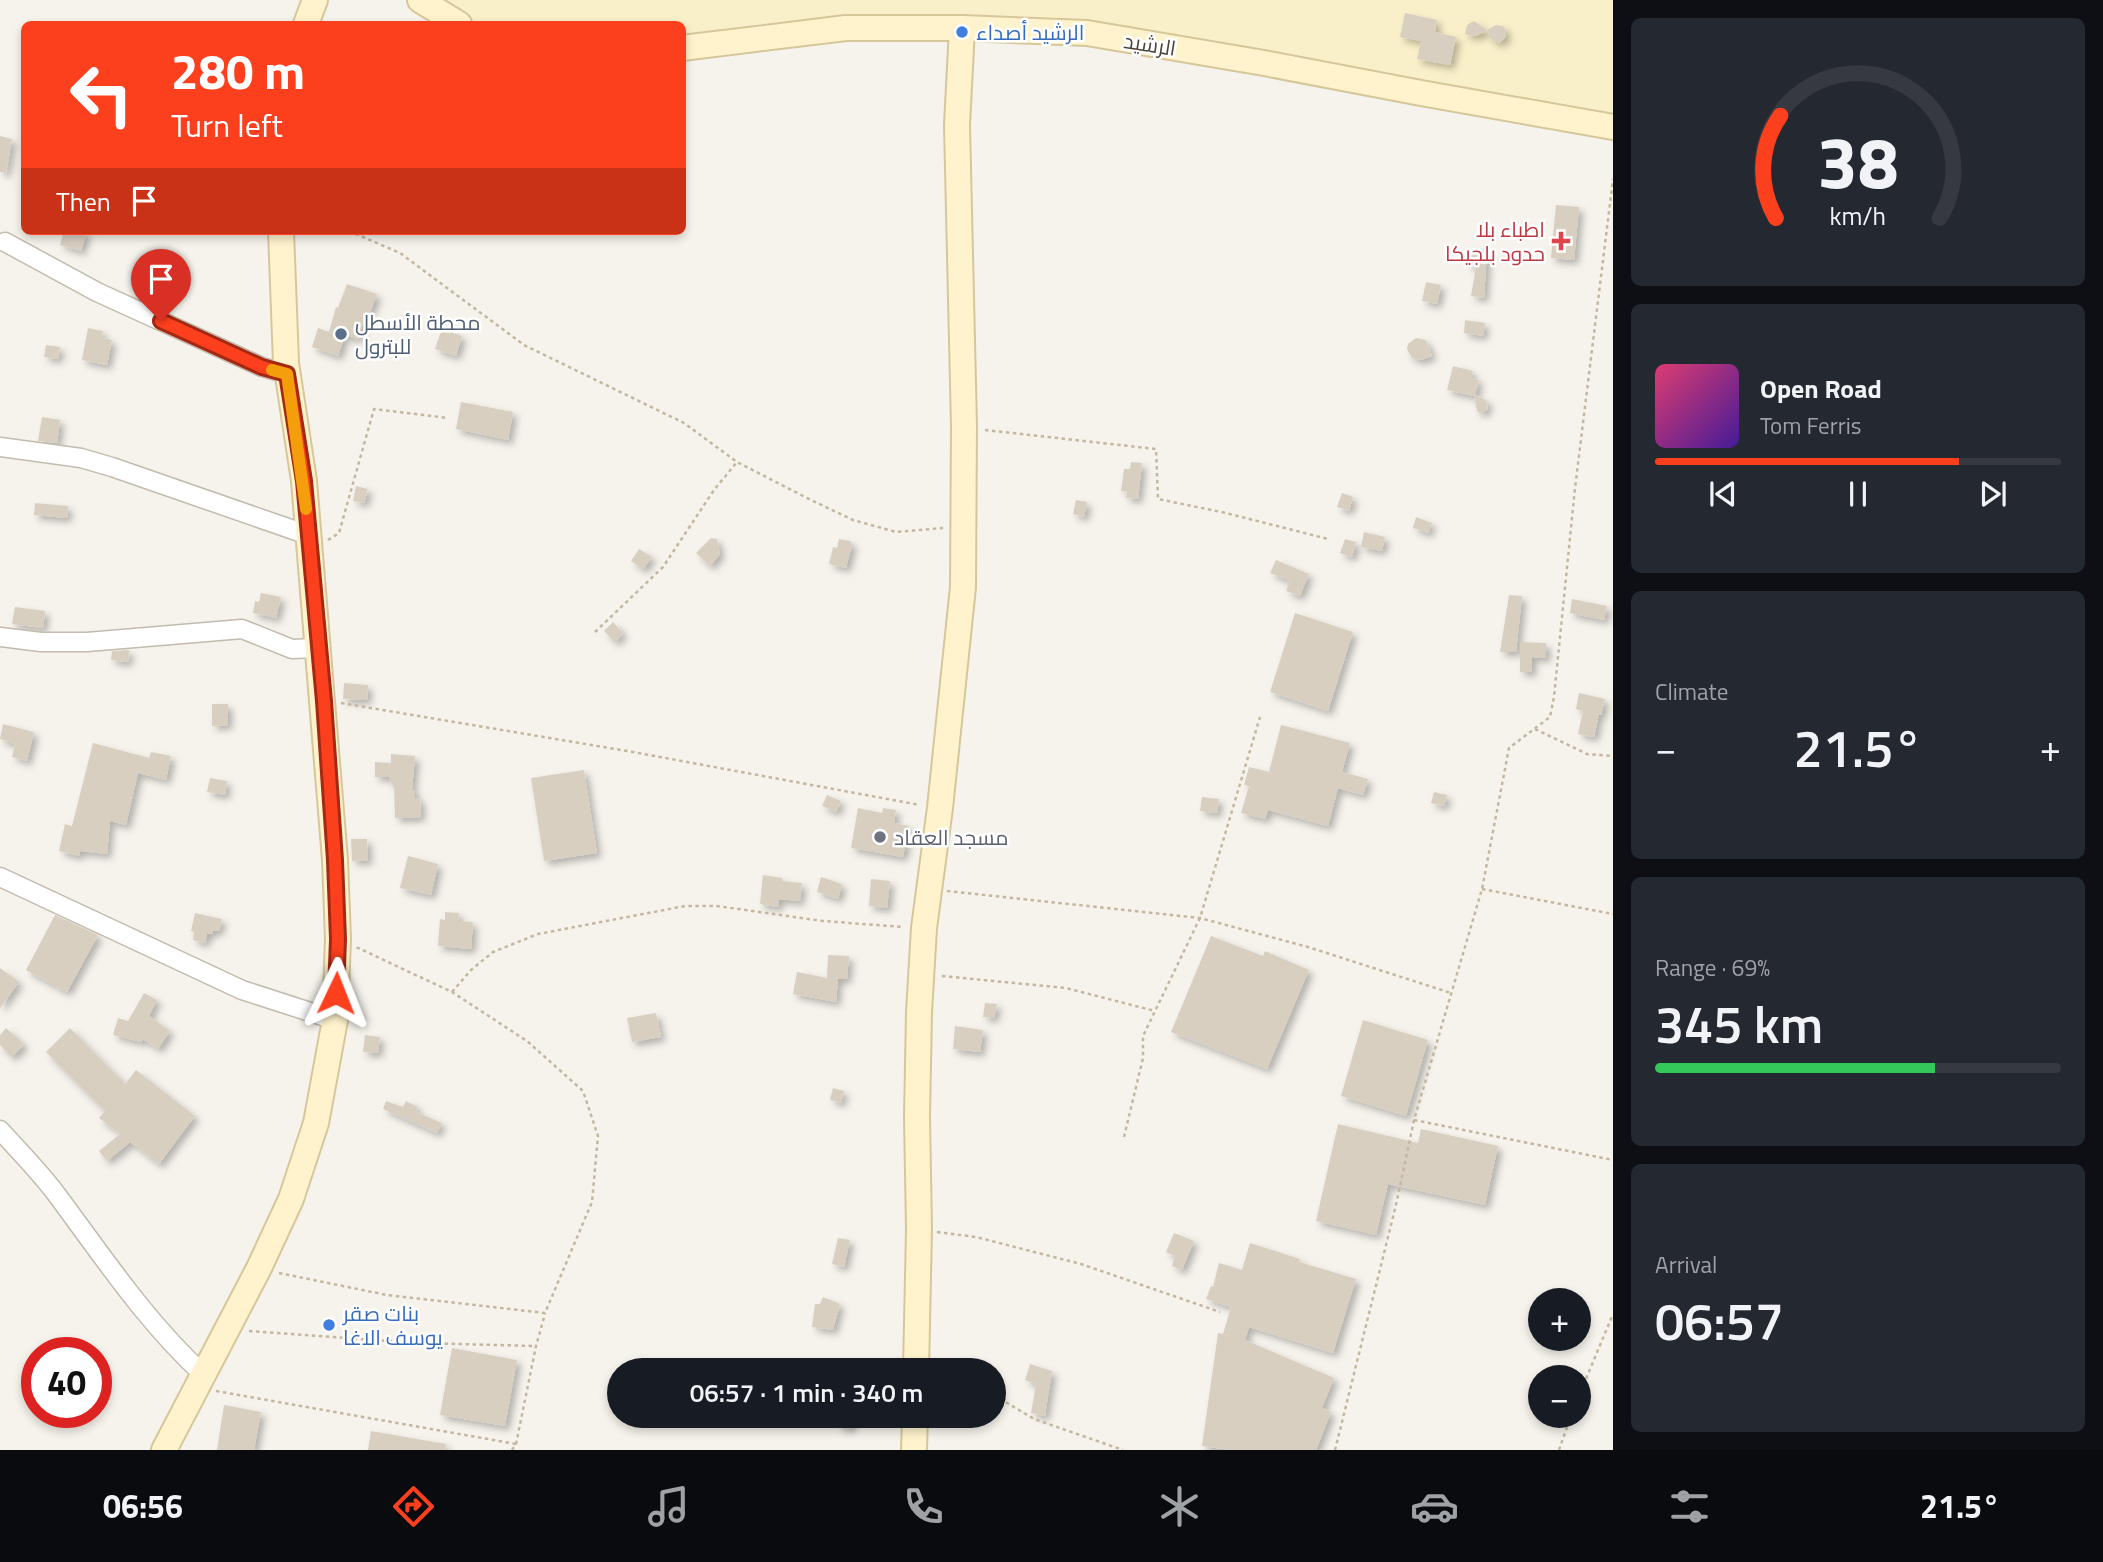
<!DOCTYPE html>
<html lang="en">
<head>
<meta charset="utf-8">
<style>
	:root { --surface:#171b24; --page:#242831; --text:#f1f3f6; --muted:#9ea1a6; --line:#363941; --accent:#fc3f1d }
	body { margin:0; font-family:"Titillium Web",Cairo,sans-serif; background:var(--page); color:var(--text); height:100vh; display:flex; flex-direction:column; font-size:26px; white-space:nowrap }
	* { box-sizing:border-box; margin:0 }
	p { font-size:23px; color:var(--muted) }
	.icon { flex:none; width:38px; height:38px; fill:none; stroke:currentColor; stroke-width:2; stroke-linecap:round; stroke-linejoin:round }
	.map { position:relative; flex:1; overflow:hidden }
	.drawer { display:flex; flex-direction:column; gap:18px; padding:18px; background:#0d0f14; width:490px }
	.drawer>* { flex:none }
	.banner { position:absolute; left:21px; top:21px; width:665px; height:214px; border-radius:10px; box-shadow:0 4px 10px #0003; background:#fc3f1d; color:#fff; overflow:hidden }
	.buttons { position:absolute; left:1528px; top:1288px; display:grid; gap:14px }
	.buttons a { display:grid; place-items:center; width:63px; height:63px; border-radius:50%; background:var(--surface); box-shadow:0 4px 10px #0003; font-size:35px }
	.speed { position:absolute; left:21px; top:1337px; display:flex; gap:14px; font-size:35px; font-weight:700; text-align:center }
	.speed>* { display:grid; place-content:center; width:91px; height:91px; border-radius:50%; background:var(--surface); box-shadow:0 4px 10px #0003; line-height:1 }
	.speed .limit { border:10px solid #d22; background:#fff; color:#111 }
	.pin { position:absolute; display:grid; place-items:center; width:60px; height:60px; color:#fff; margin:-72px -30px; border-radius:50% 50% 50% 0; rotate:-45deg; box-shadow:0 0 7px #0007 }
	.pin .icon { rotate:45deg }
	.me { position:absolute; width:77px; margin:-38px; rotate:2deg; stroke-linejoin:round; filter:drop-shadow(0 0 5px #0008) }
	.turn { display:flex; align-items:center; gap:24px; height:147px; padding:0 35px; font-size:32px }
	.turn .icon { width:91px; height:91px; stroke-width:2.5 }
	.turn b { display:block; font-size:49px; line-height:60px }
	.then { display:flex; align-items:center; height:66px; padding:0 35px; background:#0003; gap:14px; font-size:26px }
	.big { font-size:52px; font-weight:600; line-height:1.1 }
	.drawer .widget { flex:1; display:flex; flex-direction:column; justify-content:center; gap:10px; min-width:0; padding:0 24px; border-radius:10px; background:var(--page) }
	.drawer .dial { align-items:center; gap:0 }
	.dial svg { height:182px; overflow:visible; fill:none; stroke:var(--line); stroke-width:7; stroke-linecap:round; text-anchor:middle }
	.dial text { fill:var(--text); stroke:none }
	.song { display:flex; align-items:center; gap:21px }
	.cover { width:84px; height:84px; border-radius:10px; background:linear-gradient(135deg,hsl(340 70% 55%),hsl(260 70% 35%)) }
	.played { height:7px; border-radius:4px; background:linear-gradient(90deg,var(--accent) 75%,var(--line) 75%) }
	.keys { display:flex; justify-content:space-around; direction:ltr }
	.heat { display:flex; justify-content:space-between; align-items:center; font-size:38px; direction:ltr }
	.charge { height:10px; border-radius:5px; background:linear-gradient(90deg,#34c759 69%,var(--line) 0) }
	.trip { position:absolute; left:607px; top:1358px; width:399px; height:70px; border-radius:35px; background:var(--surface); box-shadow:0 4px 10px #0003; font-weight:600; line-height:70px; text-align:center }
	.dock { display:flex; height:112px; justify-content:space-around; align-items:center; background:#090b0e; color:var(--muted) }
	.dock .icon { width:49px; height:49px }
	.dock .current { color:var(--accent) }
	.dock b { font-size:32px; color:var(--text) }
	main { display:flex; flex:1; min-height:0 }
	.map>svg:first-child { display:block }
	.sand { fill:#f9efc9 }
	.building { fill:#d8cfc1; filter:url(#shadow) }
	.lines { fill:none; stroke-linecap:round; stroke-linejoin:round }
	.street-casing { stroke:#c2bbae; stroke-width:21 }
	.secondary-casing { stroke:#d6c79b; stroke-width:28 }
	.path { stroke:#c4b79f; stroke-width:2.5; stroke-dasharray:3.5 3.5; stroke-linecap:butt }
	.street { stroke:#fff; stroke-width:18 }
	.secondary { stroke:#fff3cd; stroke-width:24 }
	.route-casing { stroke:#a42913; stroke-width:18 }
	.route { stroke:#fc3f1d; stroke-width:12 }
	.slow { stroke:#f59e0b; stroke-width:12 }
	.shop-dot { fill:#3f7fe0; stroke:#fff; stroke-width:2.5 }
	.health-dot { fill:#e0444e; stroke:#fff; stroke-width:2.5 }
	.service-dot { fill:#5c6f8a; stroke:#fff; stroke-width:2.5 }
	.worship-dot { fill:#6b7280; stroke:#fff; stroke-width:2.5 }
	.labels { text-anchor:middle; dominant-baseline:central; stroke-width:5; stroke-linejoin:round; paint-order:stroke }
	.shop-label { font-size:21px; fill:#366cbe; stroke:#fff; text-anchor:start }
	.street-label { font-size:21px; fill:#4b4439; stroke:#fff }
	.health-label { font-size:21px; fill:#be3a42; stroke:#fff; text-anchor:end }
	.service-label { font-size:21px; fill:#4e5e75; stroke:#fff; text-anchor:start }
	.worship-label { font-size:21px; fill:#5b616d; stroke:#fff; text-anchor:start }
</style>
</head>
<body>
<main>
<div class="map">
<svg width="1613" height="1450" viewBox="0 0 1613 1450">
	<defs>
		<filter id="shadow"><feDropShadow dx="4.5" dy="4.5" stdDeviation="3.5" flood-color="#0004"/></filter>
	</defs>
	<rect width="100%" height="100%" fill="#f6f3ec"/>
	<!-- sand -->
	<path class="sand" d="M437,0H1613V116L1222,45L1064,19L985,16L910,17L683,37L682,24H477Z"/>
	<!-- building -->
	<g class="building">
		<path d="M1405,13L1437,20L1435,32L1456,37L1450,65L1417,59L1421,41L1400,37Z"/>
		<path d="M1474,21L1487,30L1496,25L1501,26L1505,28L1506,37L1499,43L1491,39L1487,31L1475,36L1465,34L1467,25Z"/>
		<path d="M0,136L12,139L6,173L0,172Z"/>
		<path d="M1556,205L1579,207L1574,260L1551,258Z"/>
		<path d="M64,231H87L81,251L60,245Z"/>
		<path d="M1470,249L1487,250L1484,298L1471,296L1476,267H1469Z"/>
		<path d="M1426,282L1441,285L1437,304L1422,301Z"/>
		<path d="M347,284L377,294L370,313L366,312L358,339L345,335L338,356L312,347L318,328L329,332L336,307L338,308Z"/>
		<path d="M1465,320L1485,323L1483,336L1464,333Z"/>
		<path d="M88,328L103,331L101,338L112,340L107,365L82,360Z"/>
		<path d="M442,329L462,336L456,356L435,349Z"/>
		<path d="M1416,338L1426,340L1432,356L1421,360L1412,358L1407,349L1408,344Z"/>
		<path d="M46,345L60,347L58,359L44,357Z"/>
		<path d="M1453,366L1473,371L1471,378L1479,380L1475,395L1486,400L1488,407L1487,410L1480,413L1477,411L1474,396L1447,390Z"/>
		<path d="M461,402L513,412L508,440L456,429Z"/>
		<path d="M42,417L60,420L57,443L38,441Z"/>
		<path d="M1131,462L1142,463L1138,499L1126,498L1127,491H1121L1124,469H1130Z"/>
		<path d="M356,486L368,489L364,503L353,501Z"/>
		<path d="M1342,493L1353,497L1349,511L1337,507Z"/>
		<path d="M1076,500L1087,502L1084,517L1073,514Z"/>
		<path d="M35,503L68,506L67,518L34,515Z"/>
		<path d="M1416,517L1432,523L1428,533L1413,528Z"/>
		<path d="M1364,532L1385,537L1382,551L1361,547Z"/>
		<path d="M711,538L717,539L720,554L710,566L696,553Z"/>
		<path d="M839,539L850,541L852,545L846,568L829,564L833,547L837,548Z"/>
		<path d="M1345,539L1356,542L1352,557L1340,553Z"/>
		<path d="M639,549L652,557L643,569L631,561Z"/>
		<path d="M1276,560L1309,574L1300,596L1286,591L1290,581L1270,573Z"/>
		<path d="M261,593L281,597L276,618L253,613L255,601L259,602Z"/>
		<path d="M1509,595L1522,596L1516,652H1500Z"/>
		<path d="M1572,599L1607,606L1604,620L1570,613Z"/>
		<path d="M15,607L45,611L43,628L12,624Z"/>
		<path d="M1295,613L1353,632L1328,711L1270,692Z"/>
		<path d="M613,622L623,633L615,642L604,631Z"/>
		<path d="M1520,642L1546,643V658L1532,657V672H1520Z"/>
		<path d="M129,650L128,662L111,660L112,651Z"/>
		<path d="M344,683L368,685L367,700L343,699Z"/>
		<path d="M1579,693L1605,699L1601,715L1599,714L1594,737L1578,734L1583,711L1576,709Z"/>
		<path d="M212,704H228V725L212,726Z"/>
		<path d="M3,724L34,732L27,761L12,757L15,744L0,739Z"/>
		<path d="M1281,725L1350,743L1342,772L1368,779L1363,795L1338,788L1328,826L1268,810L1265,819L1241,813L1249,786L1244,785L1249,767L1269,772Z"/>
		<path d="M93,743L149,758L151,752L171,756L166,780L138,773L126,825L110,821L107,854L80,851L79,856L59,851L65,824L72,826Z"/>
		<path d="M391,754L415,756L412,790H415V798H420L421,817L395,818L394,783L389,782V777H375V762L391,763Z"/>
		<path d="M584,770L597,853L544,861L531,778Z"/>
		<path d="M210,778L227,781L225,795L207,792Z"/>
		<path d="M1434,792L1447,795L1444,806L1431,803Z"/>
		<path d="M827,795L841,801L836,812L822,806Z"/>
		<path d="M1202,797L1219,799L1217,813L1200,811Z"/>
		<path d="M858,808L882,813L883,808L896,810L894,823L909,826L903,857L851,848Z"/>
		<path d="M351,839H367L368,860L352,861Z"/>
		<path d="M408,856L438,864L431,895L400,888Z"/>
		<path d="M763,875L782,878V881L802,883L800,901L779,899L778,907L760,904Z"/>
		<path d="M821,877L842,884L838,899L817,892Z"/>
		<path d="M871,879L890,881L887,908L869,906Z"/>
		<path d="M445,912L459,913L458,921L473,922L471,949L438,946L440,919L445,920Z"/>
		<path d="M195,913L222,919L219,931L213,930L212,934L207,933L205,943L193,940L194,932L191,931Z"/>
		<path d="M55,915L98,935L67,992L26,970Z"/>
		<path d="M1211,936L1263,956L1265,951L1309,970L1267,1069L1171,1032Z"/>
		<path d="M828,955L849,956L847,979H838L836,1002L793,994L797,972L827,978Z"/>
		<path d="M0,968L19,982L0,1008Z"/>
		<path d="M144,993L157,1000L149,1016L170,1031L158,1049L143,1039L141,1042L113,1035L118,1018L128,1021Z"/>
		<path d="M985,1003L997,1004L994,1018L983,1017Z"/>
		<path d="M656,1013L661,1037L632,1042L627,1018Z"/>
		<path d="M1363,1020L1428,1040L1406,1116L1341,1096Z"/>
		<path d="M955,1026L983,1030L980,1052L953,1049Z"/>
		<path d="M6,1028L24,1044L12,1057L0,1045V1035Z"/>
		<path d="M70,1028L125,1084L136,1070L195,1116L159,1164L130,1142L107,1161L99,1151L120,1134L99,1118L105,1111L46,1052Z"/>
		<path d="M365,1035L380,1037L378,1053L363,1052Z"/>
		<path d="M833,1088L844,1091L841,1103L830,1100Z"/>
		<path d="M386,1101L403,1107L406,1101L418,1107L416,1112L442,1123L437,1133L383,1109Z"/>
		<path d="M1338,1124L1418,1143L1421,1129L1498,1146L1485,1205L1388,1184L1376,1235L1316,1221Z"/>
		<path d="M1174,1233L1194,1241L1182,1270L1172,1266L1175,1256L1166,1252Z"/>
		<path d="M838,1238L850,1240L844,1267L832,1264Z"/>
		<path d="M1250,1243L1300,1259L1299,1262L1356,1279L1333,1353L1249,1327L1245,1340L1334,1378L1322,1408L1331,1412L1316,1450H1230L1202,1446L1218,1333L1223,1334L1231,1307L1206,1299L1211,1286L1213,1287L1219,1263L1242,1270Z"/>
		<path d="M823,1297L840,1304L833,1330L812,1327L815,1304H820Z"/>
		<path d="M452,1348L517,1360L505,1426L440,1415Z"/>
		<path d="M1030,1364L1052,1371L1045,1416L1031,1413L1036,1384L1025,1380Z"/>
		<path d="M224,1405L261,1412L254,1450H217Z"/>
		<path d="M840,1416H854L850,1429L837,1425Z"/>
		<path d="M371,1431L446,1444L445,1450H368Z"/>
	</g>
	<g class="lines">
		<defs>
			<g id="street">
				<path d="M5,242L97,292L262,367L287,374"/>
				<path d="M0,447L81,458L112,467L308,535"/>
				<path d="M0,637L41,642H87L242,629L292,649L319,648"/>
				<path d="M0,877L242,990L335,1020"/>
				<path d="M0,1130C19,1151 40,1172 57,1195C103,1257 147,1323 204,1375"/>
			</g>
			<g id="secondary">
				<path d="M420,0L459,24"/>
				<path d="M306,24L315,0"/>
				<path d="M682,48L846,28H962L1087,33L1264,63L1421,93L1613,127"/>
				<path d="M916,1370L919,1230L917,1117L919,1012L924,928L940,808L963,587L964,427L957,125L962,28"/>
				<path d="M164,1450L259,1268L291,1199L316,1123L335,1020L338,939L335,860L304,481L286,363L281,231"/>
				<path d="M914,1450L915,1416"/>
			</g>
		</defs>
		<!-- street casing -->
		<use href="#street" class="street-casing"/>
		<!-- secondary casing -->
		<use href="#secondary" class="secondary-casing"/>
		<!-- path -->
		<g class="path">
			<path d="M349,231L400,253L524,345L684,423L737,462L807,498L853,520L896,532L943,528"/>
			<path d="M985,430L1156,449L1158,499L1226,513L1328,539"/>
			<path d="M328,540L339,533L374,409L448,418"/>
			<path d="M595,632L663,567L714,490L737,462"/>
			<path d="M341,703L633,752L920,805"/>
			<path d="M1535,729L1587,754L1613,756"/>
			<path d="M1482,889L1613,914"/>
			<path d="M947,891L1200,918L1308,947L1451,993"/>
			<path d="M942,976L1066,988L1155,1011"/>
			<path d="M452,992L471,970L493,952L538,934L685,906H717L823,921L904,927"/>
			<path d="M1414,1120L1613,1160"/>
			<path d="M1124,1137L1143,1058V1036L1200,918L1260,717"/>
			<path d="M937,1232L976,1237L1081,1264L1220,1312"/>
			<path d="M279,1273L387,1295L545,1313L592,1202L598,1136L583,1091L527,1041L452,992L356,947"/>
			<path d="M249,1331L418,1343L536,1346"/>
			<path d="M216,1391L516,1444"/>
			<path d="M994,1395L1034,1419L1123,1450"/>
			<path d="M1578,1398L1613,1314"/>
			<path d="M512,1450L516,1444L536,1346L545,1314"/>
			<path d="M1335,1450L1396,1205L1414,1120L1482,889L1509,748L1550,717L1554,697L1575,488L1613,179"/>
			<path d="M1559,1450L1571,1416"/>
		</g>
		<!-- street -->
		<use href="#street" class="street"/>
		<!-- secondary -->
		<use href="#secondary" class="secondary"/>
	</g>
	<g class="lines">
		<defs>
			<path id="route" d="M161,321L262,367L287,374L304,481L324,701L335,860L338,939L336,993"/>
		</defs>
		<!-- route casing -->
		<use href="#route" class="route-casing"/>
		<!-- route -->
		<use href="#route" class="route"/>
		<!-- slow -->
		<path class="slow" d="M272,370L287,374L306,509"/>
	</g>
	<!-- markers -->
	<g class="shop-dot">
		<circle cx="962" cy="32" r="7"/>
		<circle cx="329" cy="1325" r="7"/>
	</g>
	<path class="health-dot" d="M1557.5 230.5h7v7h7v7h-7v7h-7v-7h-7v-7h7z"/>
	<circle class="service-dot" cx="341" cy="334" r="7"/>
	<circle class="worship-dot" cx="880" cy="837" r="7"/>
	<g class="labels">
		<!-- shop labels -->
		<g class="shop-label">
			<text x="976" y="32">الرشيد أصداء</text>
			<text x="343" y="1313">بنات صقر<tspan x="343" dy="24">يوسف الاغا</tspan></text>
		</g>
		<!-- street labels -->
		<g class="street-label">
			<text transform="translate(1150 44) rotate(9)">الرشيد</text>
		</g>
		<!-- health labels -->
		<g class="health-label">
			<text x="1545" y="229">اطباء بلا<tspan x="1545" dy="24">حدود بلجيكا</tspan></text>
		</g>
		<!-- service labels -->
		<g class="service-label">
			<text x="355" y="322">محطة الأسطل<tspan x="355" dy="24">للبترول</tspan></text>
		</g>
		<!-- worship labels -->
		<g class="worship-label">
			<text x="894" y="837">مسجد العقاد</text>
		</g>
	</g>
</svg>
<div class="buttons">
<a>+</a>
<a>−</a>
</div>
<div class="speed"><div class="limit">40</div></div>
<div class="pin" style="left:161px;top:321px;background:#d93025"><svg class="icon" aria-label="arrive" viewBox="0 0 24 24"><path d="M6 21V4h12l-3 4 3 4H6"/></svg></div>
<svg class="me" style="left:336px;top:993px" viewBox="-20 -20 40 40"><path d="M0-17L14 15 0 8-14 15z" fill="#fc3f1d" stroke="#fff" stroke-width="4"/></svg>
<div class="trip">06:57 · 1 min · 340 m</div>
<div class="banner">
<div class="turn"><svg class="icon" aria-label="left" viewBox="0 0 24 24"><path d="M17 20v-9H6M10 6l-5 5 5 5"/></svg><div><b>280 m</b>Turn left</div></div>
<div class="then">Then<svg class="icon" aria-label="arrive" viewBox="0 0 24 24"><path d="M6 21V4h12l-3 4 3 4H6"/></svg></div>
</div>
</div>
<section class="drawer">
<div class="widget dial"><svg viewBox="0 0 100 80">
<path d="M14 69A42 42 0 1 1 86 69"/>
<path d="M14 69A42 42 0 0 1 16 24" stroke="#fc3f1d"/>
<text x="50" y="56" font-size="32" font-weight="700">38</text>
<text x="50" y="72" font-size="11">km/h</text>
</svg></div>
<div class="widget">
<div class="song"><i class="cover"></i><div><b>Open Road</b><p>Tom Ferris</p></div></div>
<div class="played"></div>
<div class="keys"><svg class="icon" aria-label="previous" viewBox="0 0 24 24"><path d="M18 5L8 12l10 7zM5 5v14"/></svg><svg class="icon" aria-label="pause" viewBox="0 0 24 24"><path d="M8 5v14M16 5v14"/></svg><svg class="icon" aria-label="next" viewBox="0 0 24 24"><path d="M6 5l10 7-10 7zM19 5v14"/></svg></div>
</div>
<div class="widget"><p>Climate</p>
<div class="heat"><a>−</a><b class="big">21.5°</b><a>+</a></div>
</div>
<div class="widget"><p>Range · 69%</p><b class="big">345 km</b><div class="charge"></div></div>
<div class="widget"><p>Arrival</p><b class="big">06:57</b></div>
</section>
</main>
<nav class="dock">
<b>06:56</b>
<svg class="icon current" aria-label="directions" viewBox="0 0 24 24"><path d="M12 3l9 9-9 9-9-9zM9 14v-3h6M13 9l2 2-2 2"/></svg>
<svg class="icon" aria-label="music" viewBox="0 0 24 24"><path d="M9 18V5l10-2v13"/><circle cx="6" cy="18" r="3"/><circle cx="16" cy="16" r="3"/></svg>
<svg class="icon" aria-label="phone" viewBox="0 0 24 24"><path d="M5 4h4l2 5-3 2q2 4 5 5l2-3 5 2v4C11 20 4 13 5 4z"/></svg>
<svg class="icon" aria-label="climate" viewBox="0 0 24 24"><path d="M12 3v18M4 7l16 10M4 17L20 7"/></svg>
<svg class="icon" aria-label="car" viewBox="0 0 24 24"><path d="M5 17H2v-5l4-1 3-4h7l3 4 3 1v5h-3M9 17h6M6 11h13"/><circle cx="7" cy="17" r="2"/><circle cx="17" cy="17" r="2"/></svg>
<svg class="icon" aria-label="filters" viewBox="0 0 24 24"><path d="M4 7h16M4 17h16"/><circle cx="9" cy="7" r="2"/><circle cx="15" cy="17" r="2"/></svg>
<b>21.5°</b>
</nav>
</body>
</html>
